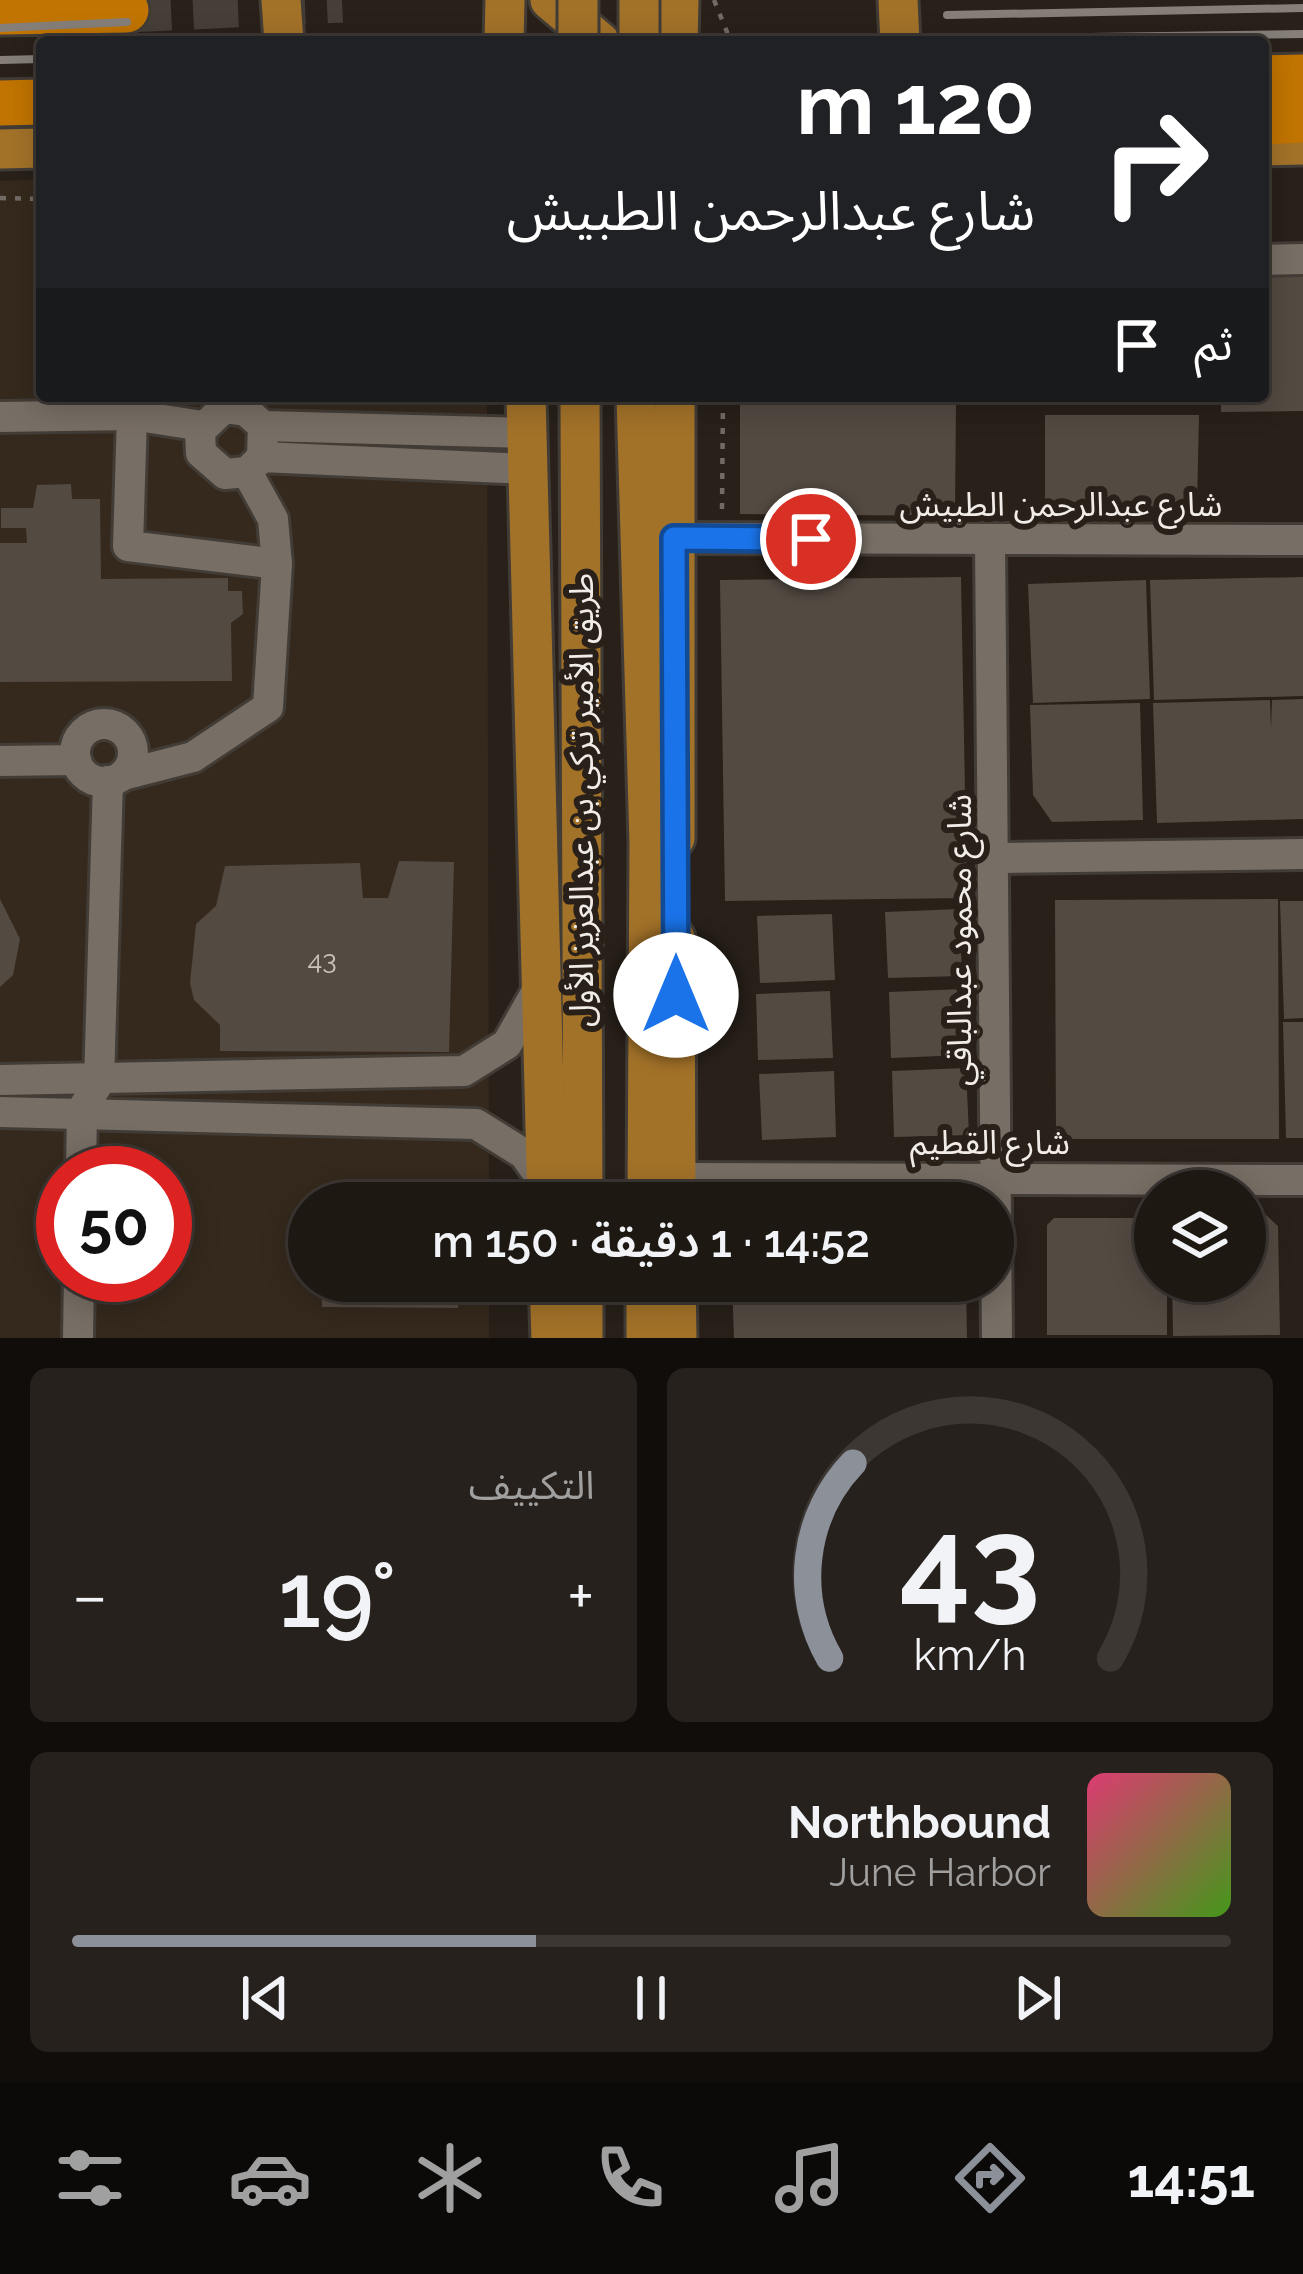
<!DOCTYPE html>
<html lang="ar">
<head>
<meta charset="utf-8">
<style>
	:root { --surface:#1e1813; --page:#26211c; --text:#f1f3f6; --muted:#a1a0a0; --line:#3c3733; --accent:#8c9099 }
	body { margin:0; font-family:Raleway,"Noto Sans Arabic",sans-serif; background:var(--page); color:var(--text); direction:rtl; height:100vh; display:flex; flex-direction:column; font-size:45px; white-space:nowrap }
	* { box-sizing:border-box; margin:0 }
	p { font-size:39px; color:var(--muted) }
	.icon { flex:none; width:66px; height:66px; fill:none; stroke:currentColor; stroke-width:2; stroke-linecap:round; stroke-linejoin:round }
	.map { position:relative; height:1338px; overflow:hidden; direction:ltr }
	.sheet { display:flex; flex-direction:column; gap:30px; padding:30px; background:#100d0a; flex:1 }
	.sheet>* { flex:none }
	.guide { position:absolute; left:36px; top:36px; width:1233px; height:366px; border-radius:12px; box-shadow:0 6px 30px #0003,0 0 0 3px var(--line); direction:rtl; background:#202124; color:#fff; overflow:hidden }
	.controls { position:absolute; left:1134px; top:1170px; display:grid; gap:24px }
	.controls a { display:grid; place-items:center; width:132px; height:132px; border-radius:50%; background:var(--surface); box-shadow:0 6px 30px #0003,0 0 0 3px var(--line); font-size:60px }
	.speed { position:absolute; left:36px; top:1146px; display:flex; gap:24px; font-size:60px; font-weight:700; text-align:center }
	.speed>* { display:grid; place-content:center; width:156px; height:156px; border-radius:50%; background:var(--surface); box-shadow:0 6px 30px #0003,0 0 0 3px var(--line); line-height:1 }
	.speed .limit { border:18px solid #d22; background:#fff; color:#111 }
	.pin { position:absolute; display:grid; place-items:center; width:102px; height:102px; color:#fff; margin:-51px; border:6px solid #fff; border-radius:50%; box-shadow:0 3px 12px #0007 }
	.me { position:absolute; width:132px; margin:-66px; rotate:0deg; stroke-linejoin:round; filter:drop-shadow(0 0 9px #0008) }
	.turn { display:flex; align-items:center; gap:42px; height:252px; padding:0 36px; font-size:54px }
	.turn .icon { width:156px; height:156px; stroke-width:2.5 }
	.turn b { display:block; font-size:84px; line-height:102px }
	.then { display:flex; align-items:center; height:114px; padding:0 36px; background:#0003; gap:24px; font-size:45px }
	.big { font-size:90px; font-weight:600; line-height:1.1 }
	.sheet .card { flex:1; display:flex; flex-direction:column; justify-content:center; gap:18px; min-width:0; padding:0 42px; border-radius:18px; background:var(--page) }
	.sheet .dial { align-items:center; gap:0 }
	.dial svg { height:312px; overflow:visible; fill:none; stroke:var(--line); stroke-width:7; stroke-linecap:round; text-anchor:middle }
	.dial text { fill:var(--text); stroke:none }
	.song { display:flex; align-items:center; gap:36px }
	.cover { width:144px; height:144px; border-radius:18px; background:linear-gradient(135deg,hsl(340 70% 55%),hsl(100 70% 35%)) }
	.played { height:12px; border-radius:6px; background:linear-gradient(90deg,var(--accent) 40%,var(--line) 40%) }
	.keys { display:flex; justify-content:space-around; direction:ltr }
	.heat { display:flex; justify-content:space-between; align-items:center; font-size:66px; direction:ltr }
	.sheet .tiles { flex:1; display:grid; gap:30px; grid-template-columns:1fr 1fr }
	.card:last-child { grid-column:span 2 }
	.trip { position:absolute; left:288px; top:1182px; width:726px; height:120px; border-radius:60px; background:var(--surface); box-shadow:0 6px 30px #0003,0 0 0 3px var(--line); font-weight:600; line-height:120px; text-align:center; direction:rtl }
	.dock { display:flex; height:192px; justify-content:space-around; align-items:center; background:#0c0a08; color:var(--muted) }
	.dock .icon { width:84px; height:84px }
	.dock .current { color:var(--accent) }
	.dock b { font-size:54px; color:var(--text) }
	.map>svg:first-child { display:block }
	.built { fill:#35291d; fill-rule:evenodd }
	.building { fill:#534a42 }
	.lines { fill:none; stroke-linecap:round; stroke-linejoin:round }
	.highway-tunnel { stroke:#463f38; stroke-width:45; stroke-dasharray:45 22; stroke-linecap:butt }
	.minor-casing { stroke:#423c36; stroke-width:36 }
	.major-casing { stroke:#423c36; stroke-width:45 }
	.highway-casing { stroke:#423c36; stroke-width:51 }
	.path { stroke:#726b65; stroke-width:4.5; stroke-dasharray:6 9; stroke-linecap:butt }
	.minor { stroke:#776e65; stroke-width:30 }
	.major { stroke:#a37229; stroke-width:39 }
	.highway { stroke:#c17401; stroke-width:45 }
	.rail { stroke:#867f79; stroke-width:8 }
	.major-bridge-casing { stroke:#423c36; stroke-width:45; stroke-linecap:butt }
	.major-bridge { stroke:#a37229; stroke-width:39 }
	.route-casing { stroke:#114b97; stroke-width:30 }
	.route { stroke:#1a73e8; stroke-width:21 }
	.labels { text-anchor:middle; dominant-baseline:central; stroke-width:12; stroke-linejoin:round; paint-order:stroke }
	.number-label { font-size:27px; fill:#cac4be }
	.street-label { font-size:33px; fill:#f1ece7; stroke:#282019 }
</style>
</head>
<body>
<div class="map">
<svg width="1303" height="1338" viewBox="0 0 1303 1338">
	<rect width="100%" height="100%" fill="#282019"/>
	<!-- built -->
	<path class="built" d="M42,179V396H487L489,1203H309V1281H489V1338H0V181ZM63,1173H165V1275H63Z"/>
	<!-- building -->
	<g class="building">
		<path d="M1303,266V411L1221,412V396H1263V267Z"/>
		<path d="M740,396H956L955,516L740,514Z"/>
		<path d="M1045,415H1199L1197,506L1045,507Z"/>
		<path d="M71,484L72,499H100L101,579L228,578V591H242L243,614L231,623L232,681L0,682V543H27L26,528H1V508H33L37,485Z"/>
		<path d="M961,577L967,898L725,901L720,580Z"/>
		<path d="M1303,577V696L1154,700L1150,580Z"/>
		<path d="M1146,580L1150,699L1033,703L1028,584Z"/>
		<path d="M1303,699V819L1157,823L1153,703L1270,700L1271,728L1272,700Z"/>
		<path d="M1140,703L1143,820L1052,822L1033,795L1030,705Z"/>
		<path d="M399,861L454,862L449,1052L220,1051V1025L194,1000L190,983L196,924L216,906L225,866L360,863L363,898H388Z"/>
		<path d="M0,899L20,939L13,975L0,987Z"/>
		<path d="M1278,899L1279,1139H1056L1055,900Z"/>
		<path d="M1280,901H1303V1018L1284,1019Z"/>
		<path d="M960,909L962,976L888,978L885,912Z"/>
		<path d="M832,914L835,980L760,983L757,916Z"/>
		<path d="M963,989L966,1055L891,1058L889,992Z"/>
		<path d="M830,991L833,1058L758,1060L756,994Z"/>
		<path d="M1283,1022H1303V1138H1286Z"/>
		<path d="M966,1068L969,1135L894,1137L892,1071Z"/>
		<path d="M834,1071L836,1137L762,1140L759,1074Z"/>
		<path d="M1245,1215H1266L1278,1226L1280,1335L1173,1336L1172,1281H1245Z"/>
		<path d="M1054,1218H1155V1281H1167V1335H1047V1225Z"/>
		<path d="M322,1281H458V1308L322,1307Z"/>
		<path d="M732,1281H966L967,1338H734Z"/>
	</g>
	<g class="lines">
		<!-- highway-tunnel -->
		<path class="highway-tunnel" d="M126,10L342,0"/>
		<defs>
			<g id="minor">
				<path d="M1263,260L1303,259"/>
				<path d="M132,415L128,546L277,564"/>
				<path d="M0,417L132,415L202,426"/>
				<path d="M263,426L526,433"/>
				<path d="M262,457L263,426L246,411L224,408L200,431L201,453L225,474L247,472L262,457L527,469"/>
				<path d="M674,538L1303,540"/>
				<path d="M990,542L997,1338"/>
				<circle cx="104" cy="753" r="29"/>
				<path d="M0,761L76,760"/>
				<path d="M123,775L193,757L268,707L277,564L273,519L247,472"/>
				<path d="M997,858L1303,854"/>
				<path d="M0,1080L464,1071L507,1044L541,984"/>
				<path d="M0,1112L476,1124L524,1154L546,1185"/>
				<path d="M81,1173L82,1110L99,1082L108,781"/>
				<path d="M676,1178L1303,1180"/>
				<path d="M78,1338L79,1275"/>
			</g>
			<g id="major">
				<path d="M281,0L284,42"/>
				<path d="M550,0L600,42"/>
				<path d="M898,0L900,42"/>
				<path d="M504,42L505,0"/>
				<path d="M678,42L679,0"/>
				<path d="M1263,146L1303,145"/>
				<path d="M0,149L42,148"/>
				<path d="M526,396L547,1203"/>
				<path d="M580,396L583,1203"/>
				<path d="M636,396L649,843L647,1203"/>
				<path d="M675,396V838"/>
				<path d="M675,938L676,1203"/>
				<path d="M549,1281L551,1338"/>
				<path d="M583,1281V1338"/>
				<path d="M676,1281L677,1338"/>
				<path d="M646,1338V1281"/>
			</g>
			<g id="highway">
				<path d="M0,12L126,10"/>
				<path d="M1263,78L1303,77"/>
				<path d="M0,103L42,102"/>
				<path d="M1263,122L1303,120"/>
			</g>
		</defs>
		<!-- minor casing -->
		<use href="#minor" class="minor-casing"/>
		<!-- major casing -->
		<use href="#major" class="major-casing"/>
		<!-- highway casing -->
		<use href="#highway" class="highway-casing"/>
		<!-- path -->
		<g class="path">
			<path d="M714,0L727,32L723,42"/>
			<path d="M0,198L42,199"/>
			<path d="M722,509L723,396"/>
		</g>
		<!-- minor -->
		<use href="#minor" class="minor"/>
		<!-- major -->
		<use href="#major" class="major"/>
		<!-- highway -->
		<use href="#highway" class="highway"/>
		<!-- rail -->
		<g class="rail">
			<path d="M947,15L1303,8"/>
			<path d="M0,28L127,22"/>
			<path d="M948,39L1303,34"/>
			<path d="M0,60L42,59"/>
		</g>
		<defs>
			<g id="major-bridge">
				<path d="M578,0V42"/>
				<path d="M639,42V0"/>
			</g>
		</defs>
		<!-- major-bridge casing -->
		<use href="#major-bridge" class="major-bridge-casing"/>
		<!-- major-bridge -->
		<use href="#major-bridge" class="major-bridge"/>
	</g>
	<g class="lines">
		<defs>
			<path id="route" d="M676,995L674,538L811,539"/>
		</defs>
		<!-- route casing -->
		<use href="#route" class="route-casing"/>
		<!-- route -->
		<use href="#route" class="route"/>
	</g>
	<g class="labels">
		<!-- number labels -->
		<g class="number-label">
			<text x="322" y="959">43</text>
		</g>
		<!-- street labels -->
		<g class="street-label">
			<text x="1061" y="504">شارع عبدالرحمن الطبيش</text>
			<text transform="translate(581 800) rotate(-90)">طريق الأمير تركي بن عبدالعزيز الأول</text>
			<text transform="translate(959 940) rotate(-90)">شارع محمود عبدالباقي</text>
			<text x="990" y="1142">شارع القطيم</text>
		</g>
	</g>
</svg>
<div class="controls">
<a><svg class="icon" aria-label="layers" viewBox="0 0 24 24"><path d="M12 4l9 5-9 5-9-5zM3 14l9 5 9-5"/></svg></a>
</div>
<div class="speed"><div class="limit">50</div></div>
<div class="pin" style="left:811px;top:539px;background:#d93025"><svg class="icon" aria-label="arrive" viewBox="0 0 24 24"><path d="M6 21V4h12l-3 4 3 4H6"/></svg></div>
<svg class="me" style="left:676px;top:995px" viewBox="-20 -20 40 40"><circle r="19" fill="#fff"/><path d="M0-13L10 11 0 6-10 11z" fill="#1a73e8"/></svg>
<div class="trip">14:52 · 1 دقيقة · 150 m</div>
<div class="guide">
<div class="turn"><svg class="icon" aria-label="right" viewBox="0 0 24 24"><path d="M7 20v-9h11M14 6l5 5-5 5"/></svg><div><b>120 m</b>شارع عبدالرحمن الطبيش</div></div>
<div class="then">ثم<svg class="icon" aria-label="arrive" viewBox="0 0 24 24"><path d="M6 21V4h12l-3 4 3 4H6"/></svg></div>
</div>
</div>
<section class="sheet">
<div class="tiles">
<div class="card dial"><svg viewBox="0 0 100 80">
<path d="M14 69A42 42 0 1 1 86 69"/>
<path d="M14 69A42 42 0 0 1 20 19" stroke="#8c9099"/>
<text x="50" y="56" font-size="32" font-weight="700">43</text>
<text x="50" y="72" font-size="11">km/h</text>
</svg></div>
<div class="card"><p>التكييف</p>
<div class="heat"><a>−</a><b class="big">19°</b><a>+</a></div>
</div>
<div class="card">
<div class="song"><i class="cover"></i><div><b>Northbound</b><p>June Harbor</p></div></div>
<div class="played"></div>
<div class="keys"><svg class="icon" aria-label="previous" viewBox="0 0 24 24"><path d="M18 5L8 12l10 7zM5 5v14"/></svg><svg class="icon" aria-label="pause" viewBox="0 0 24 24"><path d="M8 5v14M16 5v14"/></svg><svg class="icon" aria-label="next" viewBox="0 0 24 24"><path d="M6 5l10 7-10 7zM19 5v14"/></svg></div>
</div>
</div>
</section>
<nav class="dock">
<b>14:51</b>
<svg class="icon current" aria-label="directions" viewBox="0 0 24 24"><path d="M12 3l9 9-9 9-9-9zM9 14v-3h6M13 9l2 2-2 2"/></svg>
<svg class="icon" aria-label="music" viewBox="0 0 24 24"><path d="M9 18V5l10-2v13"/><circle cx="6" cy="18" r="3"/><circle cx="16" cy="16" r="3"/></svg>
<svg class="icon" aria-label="phone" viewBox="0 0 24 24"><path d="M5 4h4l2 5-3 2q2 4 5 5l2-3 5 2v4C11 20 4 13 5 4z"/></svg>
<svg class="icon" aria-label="climate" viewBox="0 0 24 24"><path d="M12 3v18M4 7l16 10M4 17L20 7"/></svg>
<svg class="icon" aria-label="car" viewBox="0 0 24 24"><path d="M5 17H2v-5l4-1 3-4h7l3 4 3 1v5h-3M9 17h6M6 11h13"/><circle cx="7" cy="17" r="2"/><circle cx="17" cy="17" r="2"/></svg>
<svg class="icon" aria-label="filters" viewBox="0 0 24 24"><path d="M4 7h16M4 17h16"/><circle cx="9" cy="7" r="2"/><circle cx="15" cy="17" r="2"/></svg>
</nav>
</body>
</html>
